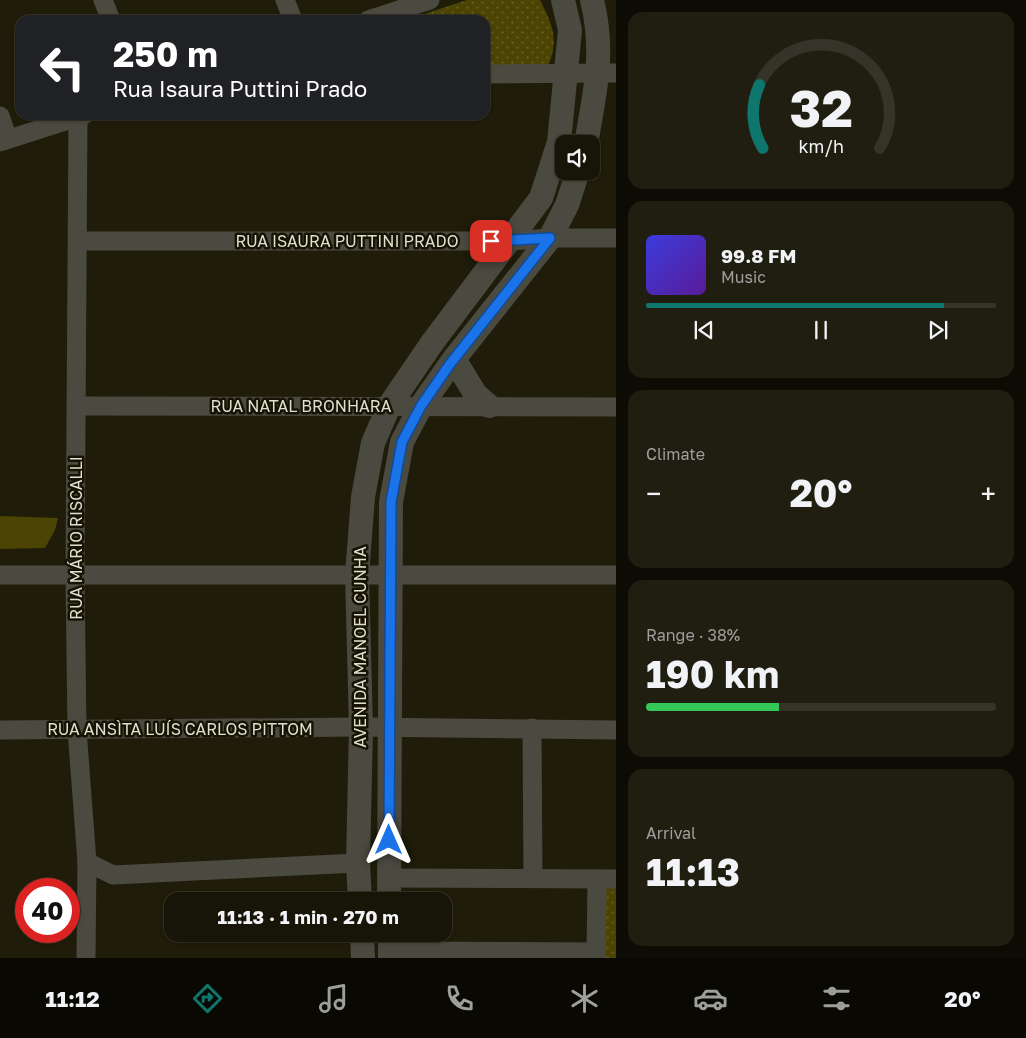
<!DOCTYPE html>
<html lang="en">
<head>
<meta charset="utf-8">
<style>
	:root { --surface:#171507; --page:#201e11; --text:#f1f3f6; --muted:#9e9f9b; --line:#363428; --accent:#0f766e }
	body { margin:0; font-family:"Golos Text",sans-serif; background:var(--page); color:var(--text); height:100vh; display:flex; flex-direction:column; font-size:19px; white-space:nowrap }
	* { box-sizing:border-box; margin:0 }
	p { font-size:16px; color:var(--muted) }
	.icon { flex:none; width:28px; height:28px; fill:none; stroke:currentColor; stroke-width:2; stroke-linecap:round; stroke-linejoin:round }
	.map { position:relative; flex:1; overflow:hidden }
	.drawer { display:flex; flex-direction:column; gap:12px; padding:12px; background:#0d0c04; width:410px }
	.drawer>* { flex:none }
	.top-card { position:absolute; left:15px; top:15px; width:475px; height:105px; border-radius:15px; box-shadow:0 1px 4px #0004,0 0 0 1px var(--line); background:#202124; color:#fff; overflow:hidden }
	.fabs { position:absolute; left:555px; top:135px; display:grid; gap:10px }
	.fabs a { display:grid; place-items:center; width:45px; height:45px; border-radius:10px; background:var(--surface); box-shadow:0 1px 4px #0004,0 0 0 1px var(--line); font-size:25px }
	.speed { position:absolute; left:15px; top:878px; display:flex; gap:10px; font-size:25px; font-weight:700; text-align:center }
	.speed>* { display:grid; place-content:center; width:65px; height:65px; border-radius:50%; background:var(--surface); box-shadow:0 1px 4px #0004,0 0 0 1px var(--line); line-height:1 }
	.speed .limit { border:8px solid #d22; background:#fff; color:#111 }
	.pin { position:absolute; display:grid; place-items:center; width:42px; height:42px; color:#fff; margin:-21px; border-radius:10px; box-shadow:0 2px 8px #0006 }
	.me { position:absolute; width:55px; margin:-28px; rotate:0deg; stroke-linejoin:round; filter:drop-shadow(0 0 4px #0008) }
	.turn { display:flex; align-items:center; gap:18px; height:105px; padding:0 15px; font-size:22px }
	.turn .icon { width:65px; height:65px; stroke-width:2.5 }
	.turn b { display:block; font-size:35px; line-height:42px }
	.big { font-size:38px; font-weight:700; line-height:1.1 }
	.drawer .card { flex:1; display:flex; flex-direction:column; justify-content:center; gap:8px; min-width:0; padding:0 18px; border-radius:15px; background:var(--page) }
	.drawer .dial { align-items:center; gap:0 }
	.dial svg { height:130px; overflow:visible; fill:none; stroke:var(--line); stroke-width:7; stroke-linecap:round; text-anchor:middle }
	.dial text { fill:var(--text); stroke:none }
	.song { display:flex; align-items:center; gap:15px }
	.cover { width:60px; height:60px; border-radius:8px; background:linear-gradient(135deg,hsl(240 70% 55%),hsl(270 70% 35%)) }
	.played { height:5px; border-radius:2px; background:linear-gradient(90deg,var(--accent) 85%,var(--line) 85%) }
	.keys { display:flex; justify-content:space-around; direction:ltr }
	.heat { display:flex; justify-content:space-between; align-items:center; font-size:28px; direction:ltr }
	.charge { height:8px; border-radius:4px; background:linear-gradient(90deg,#34c759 38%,var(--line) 0) }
	.trip { position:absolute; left:164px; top:892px; width:288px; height:50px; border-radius:15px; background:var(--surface); box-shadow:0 1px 4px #0004,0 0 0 1px var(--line); font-weight:700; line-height:50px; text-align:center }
	.tab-bar { display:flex; height:80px; justify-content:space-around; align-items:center; background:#090803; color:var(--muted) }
	.tab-bar .icon { width:35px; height:35px }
	.tab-bar .current { color:var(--accent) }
	.tab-bar b { font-size:22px; color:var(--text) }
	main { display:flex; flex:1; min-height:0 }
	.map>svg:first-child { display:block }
	.green { fill:#4c4403 }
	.park { fill:url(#park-dots) }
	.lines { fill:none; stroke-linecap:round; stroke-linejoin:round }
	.minor { stroke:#4b4a41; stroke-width:19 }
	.tertiary { stroke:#4b4a41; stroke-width:24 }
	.route-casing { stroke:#114b97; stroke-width:12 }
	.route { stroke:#1a73e8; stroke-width:9 }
	.labels { text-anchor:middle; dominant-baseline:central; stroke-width:5; stroke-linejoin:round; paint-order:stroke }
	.street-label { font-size:16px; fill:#dfded2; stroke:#161302 }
</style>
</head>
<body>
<main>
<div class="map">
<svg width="616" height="958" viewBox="0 0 616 958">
	<defs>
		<pattern id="park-dots" width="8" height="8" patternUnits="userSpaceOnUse" patternTransform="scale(1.25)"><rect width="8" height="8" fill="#4c4403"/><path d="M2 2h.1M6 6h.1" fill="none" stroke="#655f27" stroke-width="1.8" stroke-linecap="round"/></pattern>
	</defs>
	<rect width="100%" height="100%" fill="#1f1c09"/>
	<!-- green -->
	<path class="green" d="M0,516L58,518L55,530L45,548L0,549Z"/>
	<!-- park -->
	<g class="park">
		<path d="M467,0H540C552,24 559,38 549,64L485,70V20H406Z"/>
		<path d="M598,881L616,882V958H598Z"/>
	</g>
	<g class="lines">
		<!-- minor -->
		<g class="minor">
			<path d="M103,0L111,20"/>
			<path d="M285,0L293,20"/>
			<path d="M368,20L430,0"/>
			<path d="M485,74L616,73"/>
			<path d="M0,116L8,139"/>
			<path d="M78,117L75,576L77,730L87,862L86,958"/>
			<path d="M0,142L84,115"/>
			<path d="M78,241H510L550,238H616"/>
			<path d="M76,406L616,407"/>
			<path d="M0,575H616"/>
			<path d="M532,728L533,878"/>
			<path d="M0,730L361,727L616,730"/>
			<path d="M87,862L113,875L358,863"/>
			<path d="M389,878L616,879"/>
			<path d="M390,951L596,952"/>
			<path d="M596,958L597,879"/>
		</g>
		<!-- tertiary -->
		<g class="tertiary">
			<path d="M586,144C595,91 605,53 592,0"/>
			<path d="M454,359L476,395L489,406"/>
			<path d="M360,901L358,863L361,727L357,575L363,497L373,443L389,406L432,343L541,198L559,142L570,30L563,0"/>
			<path d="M389,901L391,502L402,442L421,406L454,359L550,238L567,205L578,171"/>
			<path d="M362,934L363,958"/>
			<path d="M390,934V958"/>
		</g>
	</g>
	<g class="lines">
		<defs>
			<path id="route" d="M389,840L391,502L402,442L421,406L450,364L550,238L491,241"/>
		</defs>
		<!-- route casing -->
		<use href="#route" class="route-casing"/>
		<!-- route -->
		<use href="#route" class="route"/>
	</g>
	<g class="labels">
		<!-- street labels -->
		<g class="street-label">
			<text x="347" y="241">RUA ISAURA PUTTINI PRADO</text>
			<text x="301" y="406">RUA NATAL BRONHARA</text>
			<text transform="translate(76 538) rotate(-90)">RUA MÁRIO RISCALLI</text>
			<text transform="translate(360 647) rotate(-90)">AVENIDA MANOEL CUNHA</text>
			<text x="180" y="729">RUA ANSÌTA LUÍS CARLOS PITTOM</text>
		</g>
	</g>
</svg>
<div class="fabs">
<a><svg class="icon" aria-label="sound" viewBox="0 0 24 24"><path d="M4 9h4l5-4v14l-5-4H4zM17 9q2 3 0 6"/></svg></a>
</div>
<div class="speed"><div class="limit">40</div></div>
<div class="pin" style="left:491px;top:241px;background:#d93025"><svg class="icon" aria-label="arrive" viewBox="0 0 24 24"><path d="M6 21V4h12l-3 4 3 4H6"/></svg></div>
<svg class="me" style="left:389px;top:840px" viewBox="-20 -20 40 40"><path d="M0-17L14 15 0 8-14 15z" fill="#1a73e8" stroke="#fff" stroke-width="4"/></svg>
<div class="trip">11:13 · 1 min · 270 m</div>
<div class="top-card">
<div class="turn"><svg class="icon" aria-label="left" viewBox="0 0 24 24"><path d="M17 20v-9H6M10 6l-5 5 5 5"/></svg><div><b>250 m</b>Rua Isaura Puttini Prado</div></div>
</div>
</div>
<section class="drawer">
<div class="card dial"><svg viewBox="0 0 100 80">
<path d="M14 69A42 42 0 1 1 86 69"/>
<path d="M14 69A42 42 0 0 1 12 30" stroke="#0f766e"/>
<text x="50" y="56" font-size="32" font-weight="700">32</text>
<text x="50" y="72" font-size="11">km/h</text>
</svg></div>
<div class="card">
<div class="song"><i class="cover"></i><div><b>99.8 FM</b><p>Music</p></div></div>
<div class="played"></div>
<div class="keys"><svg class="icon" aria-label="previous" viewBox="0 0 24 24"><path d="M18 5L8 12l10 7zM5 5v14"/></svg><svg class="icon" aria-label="pause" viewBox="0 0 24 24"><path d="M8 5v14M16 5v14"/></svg><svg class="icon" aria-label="next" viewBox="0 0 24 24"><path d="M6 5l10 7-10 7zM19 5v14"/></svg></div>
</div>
<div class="card"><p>Climate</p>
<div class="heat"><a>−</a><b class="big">20°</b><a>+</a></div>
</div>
<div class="card"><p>Range · 38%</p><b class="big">190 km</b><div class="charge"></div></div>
<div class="card"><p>Arrival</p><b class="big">11:13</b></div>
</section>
</main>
<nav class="tab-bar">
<b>11:12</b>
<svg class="icon current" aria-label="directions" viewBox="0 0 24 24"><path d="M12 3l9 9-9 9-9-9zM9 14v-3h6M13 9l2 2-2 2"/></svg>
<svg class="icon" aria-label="music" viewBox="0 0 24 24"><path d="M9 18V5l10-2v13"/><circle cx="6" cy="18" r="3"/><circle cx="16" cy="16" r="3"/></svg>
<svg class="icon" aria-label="phone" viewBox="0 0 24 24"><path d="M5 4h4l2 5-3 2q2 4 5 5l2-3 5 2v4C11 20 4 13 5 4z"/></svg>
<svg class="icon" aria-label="climate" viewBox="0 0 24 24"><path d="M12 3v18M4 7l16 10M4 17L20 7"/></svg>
<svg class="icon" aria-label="car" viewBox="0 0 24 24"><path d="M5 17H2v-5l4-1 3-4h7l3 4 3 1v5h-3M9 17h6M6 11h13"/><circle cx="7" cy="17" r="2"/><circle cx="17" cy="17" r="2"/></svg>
<svg class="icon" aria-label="filters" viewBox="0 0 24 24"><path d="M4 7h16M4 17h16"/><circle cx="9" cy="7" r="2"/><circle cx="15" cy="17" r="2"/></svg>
<b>20°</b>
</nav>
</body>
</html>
